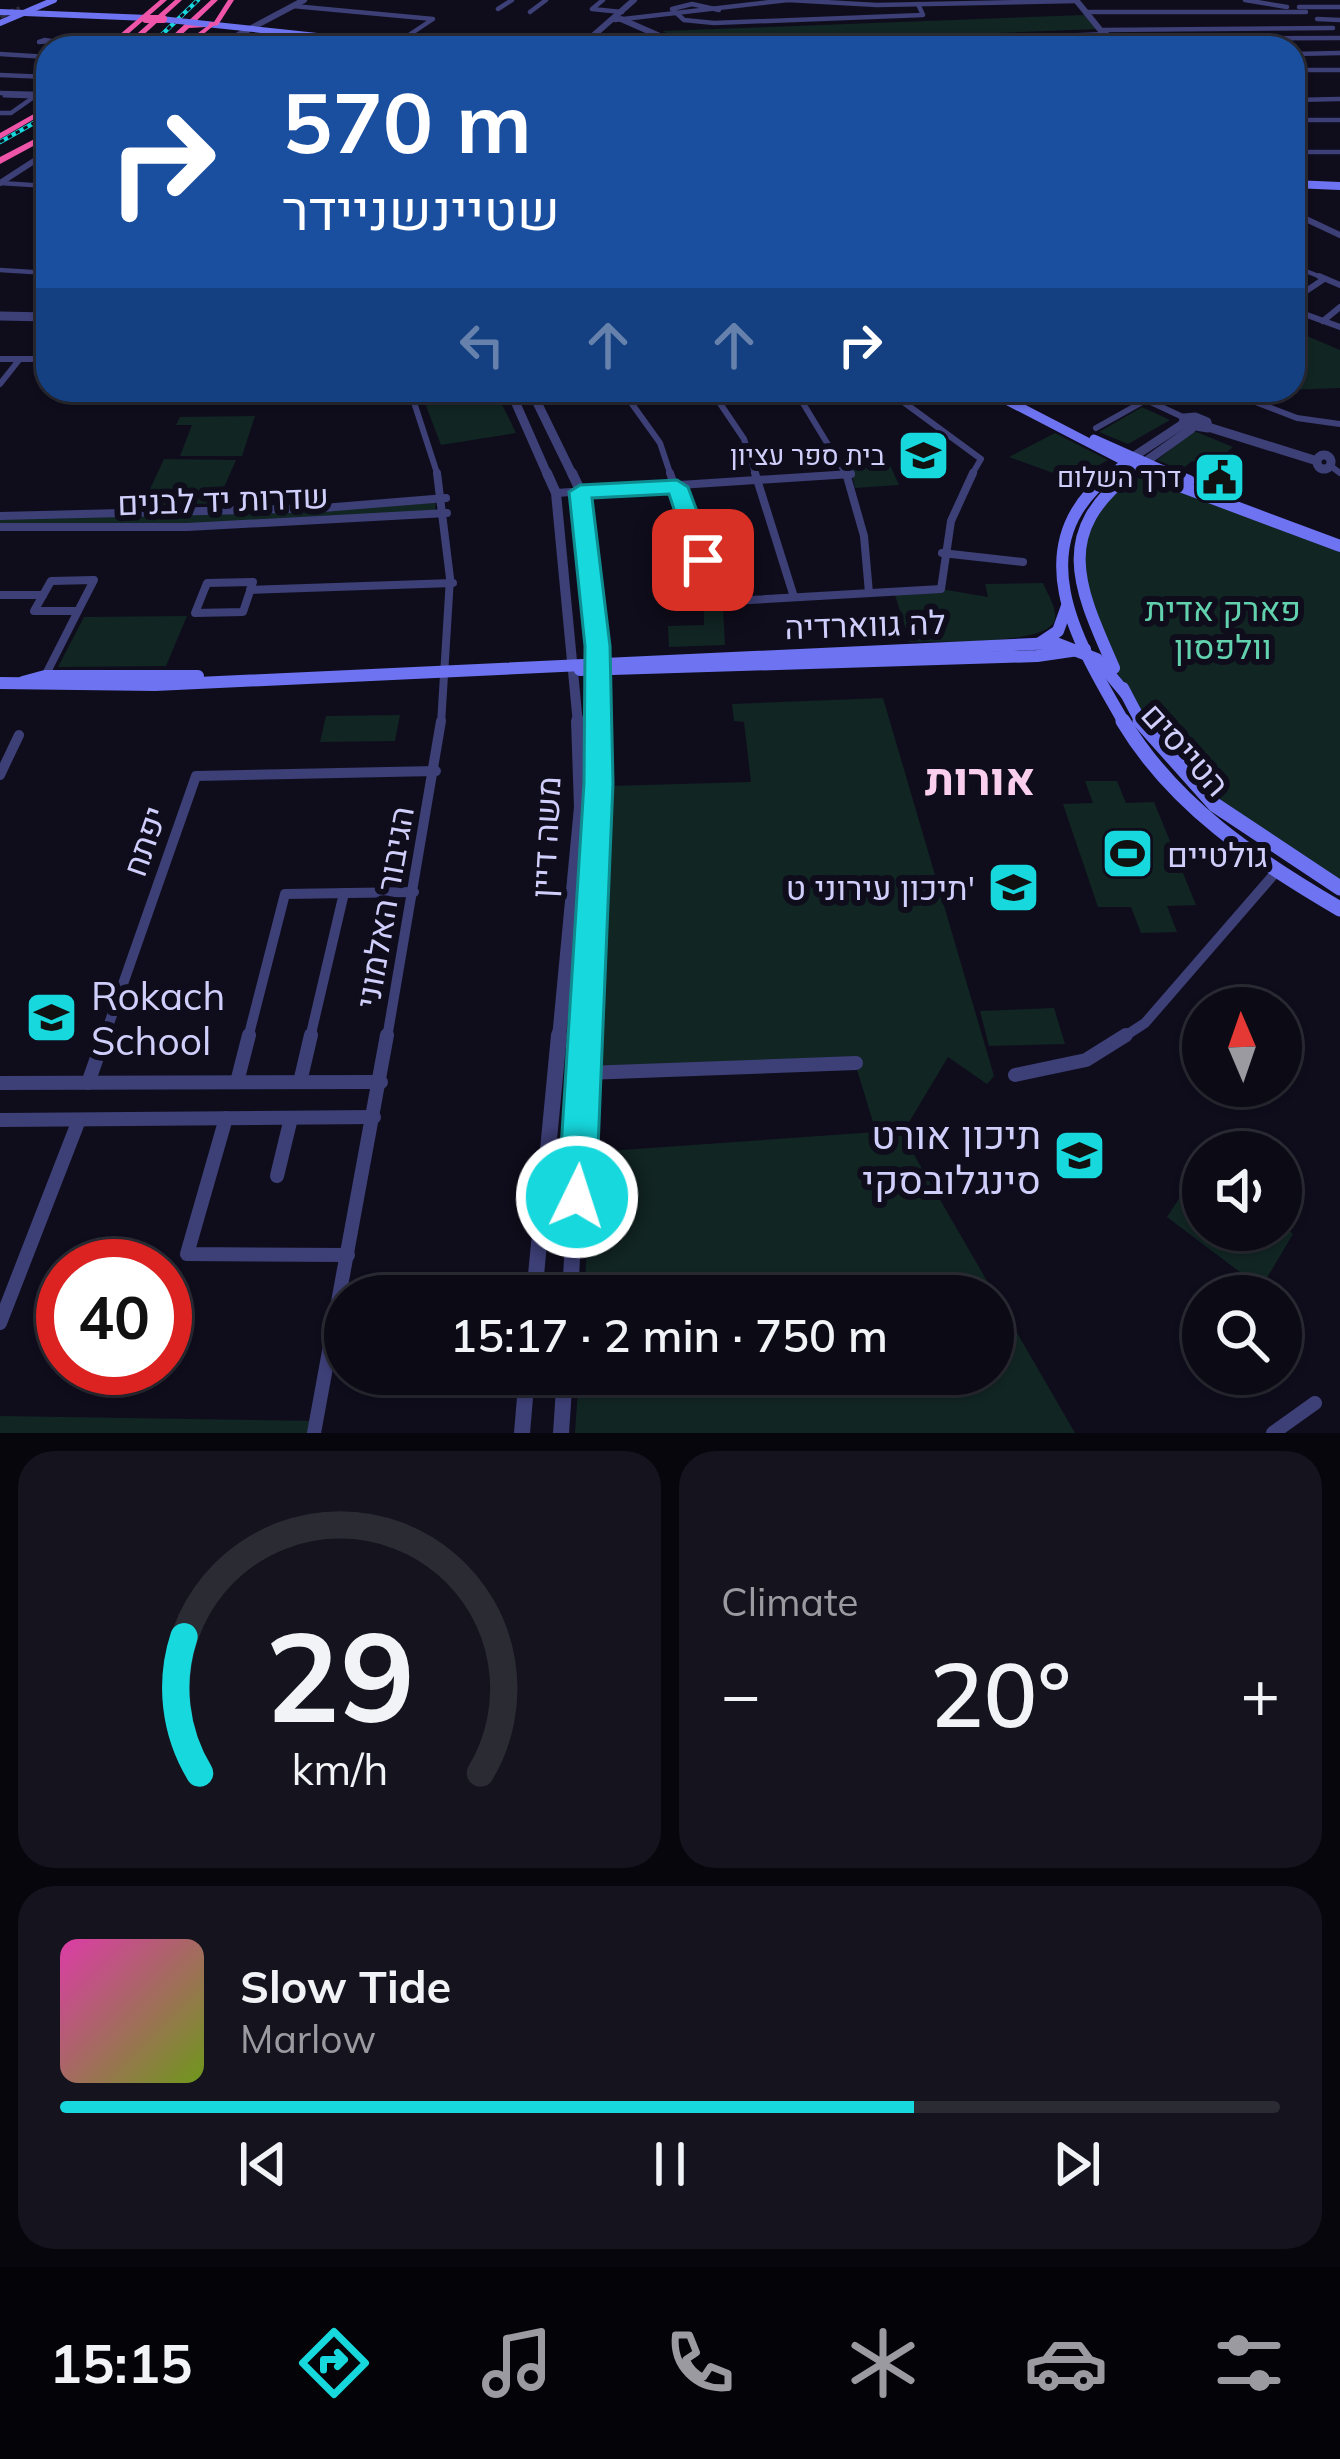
<!DOCTYPE html>
<html lang="en">
<head>
<meta charset="utf-8">
<style>
	:root { --surface:#0b0a15; --page:#14131e; --text:#f1f3f6; --muted:#9a9aa0; --line:#2b2b34; --accent:#16d8dd }
	body { margin:0; font-family:Mulish,Heebo,sans-serif; background:var(--page); color:var(--text); height:100vh; display:flex; flex-direction:column; font-size:45px; white-space:nowrap }
	* { box-sizing:border-box; margin:0 }
	p { font-size:39px; color:var(--muted) }
	.icon { flex:none; width:66px; height:66px; fill:none; stroke:currentColor; stroke-width:2; stroke-linecap:round; stroke-linejoin:round }
	.map { position:relative; height:1433px; overflow:hidden }
	.side { display:flex; flex-direction:column; gap:18px; padding:18px; background:#06060c; flex:1 }
	.side>* { flex:none }
	.banner { position:absolute; left:36px; top:36px; width:1269px; height:366px; border-radius:36px; box-shadow:0 3px 9px #0004,0 0 0 3px var(--line); background:#1a4fa0; color:#fff; overflow:hidden }
	.needle { width:78px; rotate:358deg }
	.controls { position:absolute; left:1182px; top:987px; display:grid; gap:24px }
	.controls a { display:grid; place-items:center; width:120px; height:120px; border-radius:50%; background:var(--surface); box-shadow:0 3px 9px #0004,0 0 0 3px var(--line); font-size:60px }
	.speed { position:absolute; left:36px; top:1239px; display:flex; gap:24px; font-size:60px; font-weight:700; text-align:center }
	.speed>* { display:grid; place-content:center; width:156px; height:156px; border-radius:50%; background:var(--surface); box-shadow:0 3px 9px #0004,0 0 0 3px var(--line); line-height:1 }
	.speed .limit { border:18px solid #d22; background:#fff; color:#111 }
	.pin { position:absolute; display:grid; place-items:center; width:102px; height:102px; color:#fff; margin:-51px; border-radius:24px; box-shadow:0 6px 18px #0006 }
	.me { position:absolute; width:132px; margin:-66px; rotate:4deg; stroke-linejoin:round; filter:drop-shadow(0 0 9px #0008) }
	.turn { display:flex; align-items:center; gap:42px; height:252px; padding:0 48px; font-size:54px }
	.turn .icon { width:156px; height:156px; stroke-width:2.5 }
	.turn b { display:block; font-size:84px; line-height:102px }
	.lanes { display:flex; align-items:center; height:114px; padding:0 48px; background:#0003; justify-content:center; gap:60px; direction:ltr }
	.lanes .off { opacity:.35 }
	.big { font-size:90px; font-weight:600; line-height:1.1 }
	.side .tile { flex:1; display:flex; flex-direction:column; justify-content:center; gap:18px; min-width:0; padding:0 42px; border-radius:36px; background:var(--page) }
	.side .dial { align-items:center; gap:0 }
	.dial svg { height:312px; overflow:visible; fill:none; stroke:var(--line); stroke-width:7; stroke-linecap:round; text-anchor:middle }
	.dial text { fill:var(--text); stroke:none }
	.song { display:flex; align-items:center; gap:36px }
	.cover { width:144px; height:144px; border-radius:18px; background:linear-gradient(135deg,hsl(320 70% 55%),hsl(80 70% 35%)) }
	.played { height:12px; border-radius:6px; background:linear-gradient(90deg,var(--accent) 70%,var(--line) 70%) }
	.keys { display:flex; justify-content:space-around; direction:ltr }
	.heat { display:flex; justify-content:space-between; align-items:center; font-size:66px; direction:ltr }
	.side .tiles { flex:1; display:grid; gap:18px; grid-template-columns:1fr 1fr }
	.tile:last-child { grid-column:span 2 }
	.trip { position:absolute; left:324px; top:1275px; width:690px; height:120px; border-radius:60px; background:var(--surface); box-shadow:0 3px 9px #0004,0 0 0 3px var(--line); font-weight:600; line-height:120px; text-align:center }
	.menu { display:flex; height:192px; justify-content:space-around; align-items:center; background:#040408; color:var(--muted) }
	.menu .icon { width:84px; height:84px }
	.menu .current { color:var(--accent) }
	.menu b { font-size:54px; color:var(--text) }
	.map>svg:first-child { display:block }
	.green { fill:#112523 }
	.lines { fill:none; stroke-linecap:round; stroke-linejoin:round }
	.secondary-tunnel { stroke:#2c2a3d; stroke-width:6; stroke-dasharray:6 3; stroke-linecap:butt }
	.pedestrian { stroke:#3d3f77; stroke-width:3 }
	.minor-far4 { stroke:#3d3f77; stroke-width:4.5 }
	.minor-far3 { stroke:#3d3f77; stroke-width:6 }
	.minor-far2 { stroke:#3d3f77; stroke-width:8 }
	.minor-far1 { stroke:#3d3f77; stroke-width:10 }
	.minor { stroke:#3d3f77; stroke-width:14 }
	.tertiary-far4 { stroke:#3d3f77; stroke-width:6 }
	.tertiary-far3 { stroke:#3d3f77; stroke-width:9 }
	.tertiary-far2 { stroke:#3d3f77; stroke-width:10 }
	.tertiary-far1 { stroke:#3d3f77; stroke-width:14 }
	.tertiary { stroke:#3d3f77; stroke-width:16 }
	.secondary-far4 { stroke:#6e74f1; stroke-width:6 }
	.secondary-far3 { stroke:#6e74f1; stroke-width:8 }
	.secondary-far2 { stroke:#6e74f1; stroke-width:9 }
	.secondary-far1 { stroke:#6e74f1; stroke-width:12 }
	.secondary { stroke:#6e74f1; stroke-width:15 }
	.motorway { fill:#ee55a9; fill-rule:evenodd }
	.rail-casing { stroke:#16d8dd; stroke-width:4.5 }
	.rail { stroke:#0f0d1c; stroke-width:3; stroke-dasharray:4.5; stroke-linecap:butt }
	.secondary-bridge { stroke:#6e74f1; stroke-width:6 }
	.motorway-bridge { stroke:#ee55a9; stroke-width:8 }
	.route { fill:#16d8dd; stroke:#0e8c90; stroke-width:3 }
	.labels { text-anchor:middle; dominant-baseline:central; stroke-width:12; stroke-linejoin:round; paint-order:stroke }
	.far-poi-label { font-size:27px; fill:#d0cefa; stroke:#0f0d1c; text-anchor:end }
	.street-label { font-size:33px; fill:#d0cefa; stroke:#0f0d1c }
	.park-label { font-size:33px; fill:#62d2ae; stroke:#0f0d1c }
	.poi-label { font-size:33px; fill:#d0cefa; stroke:#0f0d1c; text-anchor:start }
	.near-poi-label { font-size:39px; fill:#d0cefa; stroke:#0f0d1c; text-anchor:start }
	.district-label { font-size:45px; font-weight:bold; fill:#facfee; stroke:#0f0d1c }
</style>
</head>
<body>
<div class="map">
<svg width="1340" height="1433" viewBox="0 0 1340 1433">
	<rect width="100%" height="100%" fill="#0f0d1c"/>
	<!-- green -->
	<g class="green">
		<path d="M1084,15L1098,29L694,45L662,31Z"/>
		<path d="M1293,330L1340,350V388L1286,390H1293Z"/>
		<path d="M420,390H495L516,433L441,445Z"/>
		<path d="M1142,407L1170,420L1128,444L1099,432Z"/>
		<path d="M255,416L242,456H180L192,425H176L180,417Z"/>
		<path d="M1194,431L1233,447L1208,468L1192,461L1181,470L1157,460Z"/>
		<path d="M1055,433L1108,460L1073,480L1009,457Z"/>
		<path d="M881,445L899,485L855,488L846,446Z"/>
		<path d="M164,459L236,460L217,503L142,506Z"/>
		<path d="M1135,469L1340,545V885L1257,836L1149,731L1111,661L1089,603L1083,560L1093,506Z"/>
		<path d="M436,500L435,512L189,525L0,526V517L252,512Z"/>
		<path d="M1043,583C1047,593 1057,608 1055,619C1051,646 936,641 910,642L894,592L941,589L988,597L985,584Z"/>
		<path d="M704,605L723,606L725,645L669,647L668,626L704,625Z"/>
		<path d="M187,616L166,666L58,667L84,617Z"/>
		<path d="M883,698L994,1076L987,1084L948,1057L902,1134L1075,1433H575L579,1374H993V1296H584L593,1152L876,1132L855,1063L598,1073L609,786L751,782L744,722L734,721L732,704Z"/>
		<path d="M400,715L395,741L320,742L326,716Z"/>
		<path d="M1085,781H1117L1126,803L1154,802L1196,905L1167,906L1177,932L1141,933L1131,907H1098L1063,804L1093,803Z"/>
		<path d="M1054,1008L1065,1044L989,1046L980,1011Z"/>
		<path d="M1200,1167L1203,1230H1281V1225L1293,1234L1261,1288L1167,1217Z"/>
		<path d="M0,1416L317,1421L314,1433H0Z"/>
	</g>
	<g class="lines">
		<!-- secondary-tunnel -->
		<path class="secondary-tunnel" d="M0,16L20,9"/>
		<!-- pedestrian -->
		<path class="pedestrian" d="M4,96L34,97"/>
		<!-- minor-far4 -->
		<g class="minor-far4">
			<path d="M603,0L592,9L622,12"/>
			<path d="M1245,0L1287,7"/>
			<path d="M293,6L433,19L391,47"/>
			<path d="M1299,7H1340"/>
			<path d="M498,9L512,0"/>
			<path d="M719,10L692,4L672,9L684,20L714,23L923,15L918,4"/>
			<path d="M530,12L546,0"/>
			<path d="M1087,12H1306"/>
			<path d="M1317,19L1340,20"/>
			<path d="M615,20L788,0L877,5L1076,1"/>
			<path d="M1103,30L1333,28"/>
			<path d="M1109,39L1340,38"/>
			<path d="M45,40L51,41L39,42Z"/>
			<path d="M331,48L341,42"/>
			<path d="M778,48L1107,34"/>
			<path d="M0,54L48,57"/>
			<path d="M1293,54L1340,53"/>
			<path d="M1293,70H1340"/>
			<path d="M0,75L48,77"/>
			<path d="M0,93L40,94"/>
			<path d="M1293,100L1340,99"/>
			<path d="M0,113H11L31,99"/>
			<path d="M1293,120H1340"/>
			<path d="M1293,152H1340"/>
			<path d="M0,183L48,186"/>
			<path d="M43,221L48,217"/>
			<path d="M1293,266L1326,279"/>
			<path d="M0,270L48,273"/>
		</g>
		<!-- minor-far3 -->
		<g class="minor-far3">
			<path d="M1319,276L1340,285"/>
			<path d="M1293,288L1306,291L1324,279"/>
			<path d="M1293,310L1340,327"/>
			<path d="M1323,321L1340,307"/>
			<path d="M0,359H48"/>
			<path d="M0,384L19,360"/>
			<path d="M410,390L438,476"/>
			<path d="M622,390L660,443L671,476"/>
			<path d="M711,390L744,439L756,476"/>
			<path d="M795,390L847,476"/>
			<path d="M887,390L981,459L971,476"/>
			<path d="M1125,390L1185,418"/>
			<path d="M1224,390L1297,418L1340,424"/>
			<path d="M146,396L273,391"/>
			<path d="M1096,428L1146,400"/>
			<path d="M1332,467L1340,473"/>
			<path d="M824,476L851,474"/>
		</g>
		<!-- minor-far2 -->
		<g class="minor-far2">
			<path d="M437,473L450,578L441,724"/>
			<path d="M670,473L714,602L941,589L951,521L973,473"/>
			<path d="M755,473L794,597"/>
			<path d="M846,473L864,536L869,593"/>
			<path d="M556,493L851,474"/>
			<path d="M0,516L323,508L446,498"/>
			<path d="M0,527H187L447,513"/>
			<path d="M942,553L1023,562"/>
			<path d="M94,580L78,611H34L51,581Z"/>
			<path d="M253,582L243,612L195,613L207,583Z"/>
			<path d="M250,590L453,583"/>
			<path d="M0,595H43"/>
			<path d="M45,676L78,611"/>
		</g>
		<!-- minor-far1 -->
		<g class="minor-far1">
			<path d="M0,775L19,735"/>
			<path d="M104,1038L196,776L436,771"/>
			<path d="M248,1038L285,894L414,892"/>
			<path d="M310,1038L344,893"/>
			<path d="M387,1038L441,721"/>
			<path d="M1122,1038L1145,1023L1276,872"/>
		</g>
		<!-- minor -->
		<g class="minor">
			<path d="M585,1073L856,1063"/>
			<path d="M1015,1075L1086,1060L1126,1035"/>
			<path d="M237,1082L249,1035"/>
			<path d="M300,1082L311,1035"/>
			<path d="M0,1083L381,1082"/>
			<path d="M88,1083L105,1035"/>
			<path d="M226,1118L187,1254L348,1255"/>
			<path d="M0,1120L374,1117"/>
			<path d="M277,1176L291,1118"/>
			<path d="M0,1323L79,1120"/>
			<path d="M314,1433L387,1035"/>
			<path d="M1273,1433L1315,1403"/>
		</g>
		<!-- tertiary-far4 -->
		<g class="tertiary-far4">
			<path d="M1076,0L1115,48"/>
			<path d="M621,19L687,48"/>
			<path d="M214,48L304,0"/>
			<path d="M579,48L634,0"/>
			<path d="M0,183L48,152"/>
			<path d="M1293,213L1340,235"/>
		</g>
		<!-- tertiary-far3 -->
		<g class="tertiary-far3">
			<path d="M0,316L48,317"/>
			<path d="M510,390L548,476"/>
			<path d="M531,390L573,476"/>
			<path d="M1195,417L1207,422L1208,428L1183,424L1184,418Z"/>
			<path d="M1208,427L1314,460"/>
			<circle cx="1324" cy="462" r="7"/>
			<path d="M1133,457L1183,424"/>
			<path d="M1145,462L1191,429"/>
		</g>
		<!-- tertiary-far2 -->
		<g class="tertiary-far2">
			<path d="M547,473L556,493L578,724"/>
			<path d="M572,473L581,492L598,646V724"/>
		</g>
		<!-- tertiary-far1 -->
		<g class="tertiary-far1">
			<path d="M559,1038L581,807L578,721"/>
			<path d="M584,1038L598,721"/>
		</g>
		<!-- tertiary -->
		<g class="tertiary">
			<path d="M534,1296L559,1035"/>
			<path d="M570,1296L584,1035"/>
			<path d="M522,1433L527,1374"/>
			<path d="M561,1433L565,1374"/>
		</g>
		<!-- secondary-far4 -->
		<g class="secondary-far4">
			<path d="M0,12L148,18"/>
			<path d="M0,23L54,0"/>
			<path d="M206,24L430,48"/>
		</g>
		<!-- secondary-far3 -->
		<path class="secondary-far3" d="M1293,184L1340,186"/>
		<!-- secondary-far2 -->
		<g class="secondary-far2">
			<path d="M987,390L1153,476"/>
			<path d="M1094,439L1177,476"/>
			<path d="M1108,476L1133,457"/>
			<path d="M1127,476L1145,462"/>
		</g>
		<!-- secondary-far1 -->
		<g class="secondary-far1">
			<path d="M1112,473C1018,545 1077,642 1125,724"/>
			<path d="M1145,473L1340,546"/>
			<path d="M1170,473L1189,481"/>
			<path d="M1040,643L1058,631L1067,606"/>
			<path d="M1114,668C1080,590 1051,534 1131,473"/>
			<path d="M580,670L1037,656L1085,649"/>
			<path d="M23,682L45,676H198"/>
			<path d="M0,683L155,685L1056,643L1097,659L1126,694"/>
			<path d="M1123,688L1142,724"/>
		</g>
		<!-- secondary -->
		<g class="secondary">
			<path d="M1123,721C1174,806 1256,860 1340,909"/>
			<path d="M1140,721L1215,805L1340,888"/>
		</g>
		<!-- motorway -->
		<g class="motorway">
			<path d="M160,0H167L112,48H104Z"/>
			<path d="M175,0H182L129,48H121Z"/>
			<path d="M211,0H218L193,24L214,22L228,0H234L218,25L213,26L187,48H178L206,27L189,28L167,48H159Z"/>
			<path d="M48,106V111L0,139V133Z"/>
			<path d="M48,132V138L0,164V157Z"/>
		</g>
		<defs>
			<g id="rail">
				<path d="M148,48L198,0"/>
				<path d="M0,142L48,115"/>
			</g>
		</defs>
		<!-- rail casing -->
		<use href="#rail" class="rail-casing"/>
		<!-- rail -->
		<use href="#rail" class="rail"/>
		<!-- secondary-bridge -->
		<path class="secondary-bridge" d="M152,18L206,24"/>
		<!-- motorway-bridge -->
		<path class="motorway-bridge" d="M146,19H163"/>
	</g>
	<!-- route -->
	<path class="route" d="M677,480L688,487L715,560L712,565L691,560L669,494L592,498L610,646L613,783L596,1197L590,1210L577,1216L563,1210L558,1197L584,783L585,646L569,492L580,485Z"/>
	<!-- icons -->
	<defs>
		<symbol id="school-square" viewBox="-11 -11 22 22"><rect x="-9" y="-9" width="18" height="18" rx="4" fill="#16d8dd" stroke="#0f0d1c"/><path d="M0-5L7-2L0 1L-7-2ZM-4 1L0 2.5L4 1V4Q0 6-4 4Z" fill="#111"/></symbol>
		<symbol id="civic-square" viewBox="-11 -11 22 22"><rect x="-9" y="-9" width="18" height="18" rx="4" fill="#16d8dd" stroke="#0f0d1c"/><path d="M-.6-6.5H3V-4.5H.6V-3L4-1V1h2V6H-6V1h2V-1L-.6-3ZM-1.2 2.5V6h2.4V2.5Z" fill="#111"/></symbol>
		<symbol id="stadium-square" viewBox="-11 -11 22 22"><rect x="-9" y="-9" width="18" height="18" rx="4" fill="#16d8dd" stroke="#0f0d1c"/><path d="M0-5a6.5 5 0 1 0 0 10a6.5 5 0 1 0 0-10ZM-3.5-1.8h7v3.6h-7Z" fill="#111"/></symbol>
	</defs>
	<g fill-rule="evenodd">
		<use href="#school-square" x="894" y="426" width="59" height="59"/>
		<use href="#civic-square" x="1190" y="448" width="59" height="59"/>
		<use href="#stadium-square" x="1098" y="824" width="59" height="59"/>
		<use href="#school-square" x="984" y="858" width="59" height="59"/>
		<use href="#school-square" x="22" y="988" width="59" height="59"/>
		<use href="#school-square" x="1050" y="1126" width="59" height="59"/>
	</g>
	<g class="labels">
		<!-- far-poi labels -->
		<g class="far-poi-label">
			<text x="885" y="455">בית ספר עציון</text>
			<text x="1181" y="477">דרך השלום</text>
		</g>
		<!-- street labels -->
		<g class="street-label">
			<text transform="translate(223 499) rotate(-2)">שדרות יד לבנים</text>
			<text transform="translate(865 624) rotate(-2)">לה גווארדיה</text>
			<text transform="translate(1186 749) rotate(48)">הטייסים</text>
			<text transform="translate(545 837) rotate(-87)">משה דיין</text>
			<text transform="translate(144 841) rotate(-71)">יפתח</text>
			<text transform="translate(384 907) rotate(-80)">הגיבור האלמוני</text>
		</g>
		<!-- park labels -->
		<g class="park-label">
			<text x="1223" y="608">פארק אדית<tspan x="1223" dy="38">וולפסון</tspan></text>
		</g>
		<!-- poi labels -->
		<g class="poi-label">
			<text x="1167" y="854">גולטיים</text>
			<text x="975" y="887" text-anchor="end">תיכון עירוני ט'</text>
		</g>
		<!-- near-poi labels -->
		<g class="near-poi-label">
			<text x="91" y="995">Rokach<tspan x="91" dy="45">School</tspan></text>
			<text x="1041" y="1134" text-anchor="end">תיכון אורט<tspan x="1041" dy="45">סינגלובסקי</tspan></text>
		</g>
		<!-- district labels -->
		<g class="district-label">
			<text x="980" y="778">אורות</text>
		</g>
	</g>
</svg>
<div class="controls">
<a><svg class="needle" viewBox="-14 -14 28 28"><path d="M0-13l5 13h-10z" fill="#e53935"/><path d="M0 13l5-13h-10z" fill="#9a9aa0"/></svg></a>
<a><svg class="icon" aria-label="sound" viewBox="0 0 24 24"><path d="M4 9h4l5-4v14l-5-4H4zM17 9q2 3 0 6"/></svg></a>
<a><svg class="icon" aria-label="search" viewBox="0 0 24 24"><circle cx="10" cy="10" r="6"/><path d="M15 15l6 6"/></svg></a>
</div>
<div class="speed"><div class="limit">40</div></div>
<div class="pin" style="left:703px;top:560px;background:#d93025"><svg class="icon" aria-label="arrive" viewBox="0 0 24 24"><path d="M6 21V4h12l-3 4 3 4H6"/></svg></div>
<svg class="me" style="left:577px;top:1197px" viewBox="-20 -20 40 40"><circle r="17" fill="#16d8dd" stroke="#fff" stroke-width="3"/><path d="M0-11L8 9 0 5-8 9z" fill="#fff"/></svg>
<div class="trip">15:17 · 2 min · 750 m</div>
<div class="banner">
<div class="turn"><svg class="icon" aria-label="right" viewBox="0 0 24 24"><path d="M7 20v-9h11M14 6l5 5-5 5"/></svg><div><b>570 m</b>שטיינשניידר</div></div>
<div class="lanes"><svg class="icon off" aria-label="left" viewBox="0 0 24 24"><path d="M17 20v-9H6M10 6l-5 5 5 5"/></svg><svg class="icon off" aria-label="ahead" viewBox="0 0 24 24"><path d="M12 20V5M6 11l6-6 6 6"/></svg><svg class="icon off" aria-label="ahead" viewBox="0 0 24 24"><path d="M12 20V5M6 11l6-6 6 6"/></svg><svg class="icon" aria-label="right" viewBox="0 0 24 24"><path d="M7 20v-9h11M14 6l5 5-5 5"/></svg></div>
</div>
</div>
<section class="side">
<div class="tiles">
<div class="tile dial"><svg viewBox="0 0 100 80">
<path d="M14 69A42 42 0 1 1 86 69"/>
<path d="M14 69A42 42 0 0 1 10 34" stroke="#16d8dd"/>
<text x="50" y="56" font-size="32" font-weight="700">29</text>
<text x="50" y="72" font-size="11">km/h</text>
</svg></div>
<div class="tile"><p>Climate</p>
<div class="heat"><a>−</a><b class="big">20°</b><a>+</a></div>
</div>
<div class="tile">
<div class="song"><i class="cover"></i><div><b>Slow Tide</b><p>Marlow</p></div></div>
<div class="played"></div>
<div class="keys"><svg class="icon" aria-label="previous" viewBox="0 0 24 24"><path d="M18 5L8 12l10 7zM5 5v14"/></svg><svg class="icon" aria-label="pause" viewBox="0 0 24 24"><path d="M8 5v14M16 5v14"/></svg><svg class="icon" aria-label="next" viewBox="0 0 24 24"><path d="M6 5l10 7-10 7zM19 5v14"/></svg></div>
</div>
</div>
</section>
<nav class="menu">
<b>15:15</b>
<svg class="icon current" aria-label="directions" viewBox="0 0 24 24"><path d="M12 3l9 9-9 9-9-9zM9 14v-3h6M13 9l2 2-2 2"/></svg>
<svg class="icon" aria-label="music" viewBox="0 0 24 24"><path d="M9 18V5l10-2v13"/><circle cx="6" cy="18" r="3"/><circle cx="16" cy="16" r="3"/></svg>
<svg class="icon" aria-label="phone" viewBox="0 0 24 24"><path d="M5 4h4l2 5-3 2q2 4 5 5l2-3 5 2v4C11 20 4 13 5 4z"/></svg>
<svg class="icon" aria-label="climate" viewBox="0 0 24 24"><path d="M12 3v18M4 7l16 10M4 17L20 7"/></svg>
<svg class="icon" aria-label="car" viewBox="0 0 24 24"><path d="M5 17H2v-5l4-1 3-4h7l3 4 3 1v5h-3M9 17h6M6 11h13"/><circle cx="7" cy="17" r="2"/><circle cx="17" cy="17" r="2"/></svg>
<svg class="icon" aria-label="filters" viewBox="0 0 24 24"><path d="M4 7h16M4 17h16"/><circle cx="9" cy="7" r="2"/><circle cx="15" cy="17" r="2"/></svg>
</nav>
</body>
</html>
